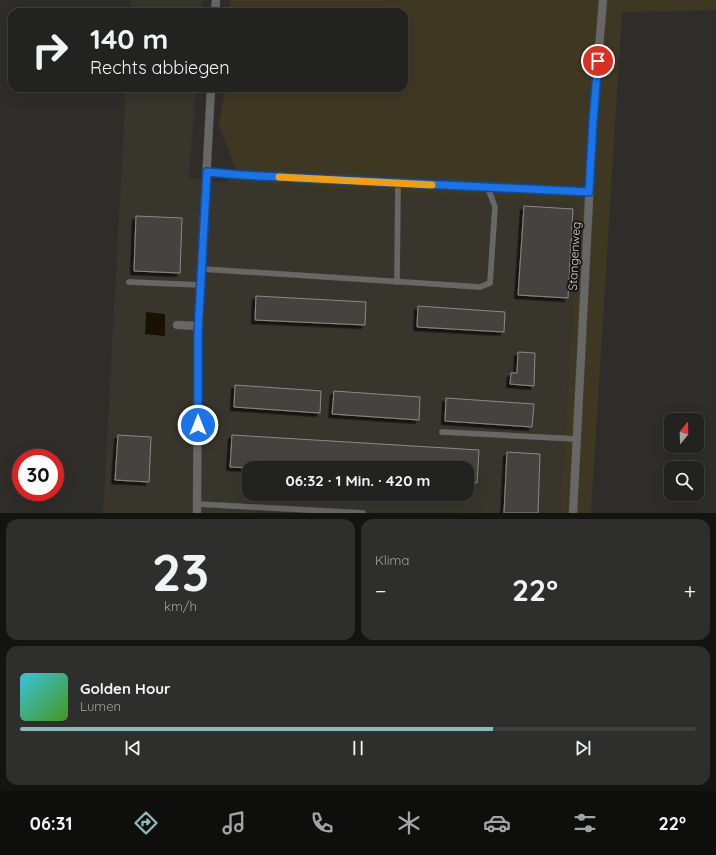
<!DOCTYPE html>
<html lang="de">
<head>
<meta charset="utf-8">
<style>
	:root { --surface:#222220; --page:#2e2f2d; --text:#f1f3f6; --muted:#a2a4a5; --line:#3f3f3e; --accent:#8bbbb9 }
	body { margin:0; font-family:Quicksand,sans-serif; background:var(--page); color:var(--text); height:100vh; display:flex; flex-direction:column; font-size:15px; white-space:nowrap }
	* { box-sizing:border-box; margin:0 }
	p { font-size:13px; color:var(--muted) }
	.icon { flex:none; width:22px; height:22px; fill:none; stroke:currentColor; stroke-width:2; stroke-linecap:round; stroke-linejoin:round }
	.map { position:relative; height:513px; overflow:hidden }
	.sheet { display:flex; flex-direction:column; gap:6px; padding:6px; background:#131312; flex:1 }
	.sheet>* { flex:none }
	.guide { position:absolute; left:8px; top:8px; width:400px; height:84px; border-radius:12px; box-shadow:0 4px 16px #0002,0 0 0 1px var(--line); background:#222220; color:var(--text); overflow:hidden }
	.needle { width:26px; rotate:19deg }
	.fabs { position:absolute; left:664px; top:413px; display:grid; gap:8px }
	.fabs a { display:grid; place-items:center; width:40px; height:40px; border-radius:8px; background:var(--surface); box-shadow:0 4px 16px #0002,0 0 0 1px var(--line); font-size:20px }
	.speed { position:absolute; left:12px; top:449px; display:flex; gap:8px; font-size:20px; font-weight:700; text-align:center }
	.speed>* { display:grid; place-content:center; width:52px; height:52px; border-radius:50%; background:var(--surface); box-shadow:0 4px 16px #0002,0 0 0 1px var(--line); line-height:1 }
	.speed .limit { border:6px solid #d22; background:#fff; color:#111 }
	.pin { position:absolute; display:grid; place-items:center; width:34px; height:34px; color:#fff; margin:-17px; border:2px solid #fff; border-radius:50%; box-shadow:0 1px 4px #0007 }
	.me { position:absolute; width:44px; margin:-22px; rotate:0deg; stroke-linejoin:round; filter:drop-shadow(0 0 3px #0008) }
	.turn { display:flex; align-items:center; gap:14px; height:84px; padding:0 16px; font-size:18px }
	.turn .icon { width:52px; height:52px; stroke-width:2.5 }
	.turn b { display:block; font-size:28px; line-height:34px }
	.big { font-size:30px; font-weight:700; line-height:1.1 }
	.sheet .widget { flex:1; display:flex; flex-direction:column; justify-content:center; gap:6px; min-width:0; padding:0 14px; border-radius:12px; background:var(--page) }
	.sheet .dial { align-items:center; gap:0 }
	.dial b { font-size:52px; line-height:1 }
	.song { display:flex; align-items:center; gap:12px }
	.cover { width:48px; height:48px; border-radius:6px; background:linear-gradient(135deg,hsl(190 70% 55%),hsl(100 70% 35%)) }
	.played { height:4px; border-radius:2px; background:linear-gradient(90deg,var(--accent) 70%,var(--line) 70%) }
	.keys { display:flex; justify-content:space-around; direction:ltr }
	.heat { display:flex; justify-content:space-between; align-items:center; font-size:22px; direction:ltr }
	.sheet .tiles { flex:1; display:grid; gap:6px; grid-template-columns:1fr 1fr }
	.widget:last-child { grid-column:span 2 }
	.trip { position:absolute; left:242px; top:461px; width:232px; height:40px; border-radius:12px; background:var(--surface); box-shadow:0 4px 16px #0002,0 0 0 1px var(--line); font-weight:700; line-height:40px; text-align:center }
	.dock { display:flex; height:64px; justify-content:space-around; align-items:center; background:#0e0e0d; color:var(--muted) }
	.dock .icon { width:28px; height:28px }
	.dock .on { color:var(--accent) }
	.dock b { font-size:18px; color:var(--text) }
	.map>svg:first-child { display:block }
	.built { fill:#38352d; fill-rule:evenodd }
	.green { fill:#3e3823 }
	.water { fill:#191200 }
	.building { fill:#444340; stroke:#8a8985; filter:url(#shadow) }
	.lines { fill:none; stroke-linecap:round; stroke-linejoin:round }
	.lane-casing { stroke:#494845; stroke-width:6 }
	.street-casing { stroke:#494845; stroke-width:9 }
	.lane { stroke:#676765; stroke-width:5.5 }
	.street { stroke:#676765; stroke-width:8 }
	.route-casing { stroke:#114b97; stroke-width:10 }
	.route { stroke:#1a73e8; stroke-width:7 }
	.slow { stroke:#f59e0b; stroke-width:7 }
	.labels { text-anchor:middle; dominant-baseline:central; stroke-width:4; stroke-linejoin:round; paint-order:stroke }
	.street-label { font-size:12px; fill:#d6d6d4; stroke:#161514 }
</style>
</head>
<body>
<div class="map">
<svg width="716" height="513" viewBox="0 0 716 513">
	<defs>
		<filter id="shadow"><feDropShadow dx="-3.5" dy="3.5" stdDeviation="0" flood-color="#0009"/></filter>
	</defs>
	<rect width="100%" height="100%" fill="#2e2d2a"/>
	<!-- built -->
	<g class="built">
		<path d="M131,0H203L202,12H130Z"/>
		<path d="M126,88H196L189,178L225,183L579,203L560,513H103ZM249,468H467V494H249Z"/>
		<path d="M242,88H324V93Z"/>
	</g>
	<!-- green -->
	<path class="green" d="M230,0H716V10L622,12L591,513H560L579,203L225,183L236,170L219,125L225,88H242L323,93L324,88H404V12H229Z"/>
	<!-- water -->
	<path class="water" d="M146,312L165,314V336L145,334Z"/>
	<!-- building -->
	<g class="building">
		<path d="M524,206L573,209L568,298L518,295Z"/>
		<path d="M136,216L182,218L180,273L134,271Z"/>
		<path d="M256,296L366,302L365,325L255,320Z"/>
		<path d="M418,306L505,312L504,332L417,327Z"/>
		<path d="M518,352L535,353L534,386L510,384L511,373H517Z"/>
		<path d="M235,385L321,391L320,413L234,407Z"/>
		<path d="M334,391L420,397L419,420L332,414Z"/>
		<path d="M446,398L534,404L532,427L445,421Z"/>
		<path d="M118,435L151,437L149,482L115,480Z"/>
		<path d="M232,435L479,450L477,483L467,482V468H251L230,467Z"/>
		<path d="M507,452L540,454L538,513H504Z"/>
	</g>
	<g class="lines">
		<defs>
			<g id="lane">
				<path d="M207,172L241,175L589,192"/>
				<path d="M202,269L480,287L490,283L495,207L488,188"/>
				<path d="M129,282L201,285"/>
				<path d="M397,282L398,183"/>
				<path d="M442,432L577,439"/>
				<path d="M197,504L363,513"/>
			</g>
			<g id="street">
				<path d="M215,12L216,0"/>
				<path d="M177,325L199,326"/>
				<path d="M197,513L198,331L211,88"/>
				<path d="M573,513L593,121L603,0"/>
			</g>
		</defs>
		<!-- lane casing -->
		<use href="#lane" class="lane-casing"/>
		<!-- street casing -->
		<use href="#street" class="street-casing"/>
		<!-- lane -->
		<use href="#lane" class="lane"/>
		<!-- street -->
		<use href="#street" class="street"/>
	</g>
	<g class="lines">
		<defs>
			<path id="route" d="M198,425V332L207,172L241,175L589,192L593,121L598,61"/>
		</defs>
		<!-- route casing -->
		<use href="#route" class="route-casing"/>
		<!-- route -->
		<use href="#route" class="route"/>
		<!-- slow -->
		<path class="slow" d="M279,177L432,185"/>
	</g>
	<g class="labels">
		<!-- street labels -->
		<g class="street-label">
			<text transform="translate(574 256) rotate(-87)">Stangenweg</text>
		</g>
	</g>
</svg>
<div class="fabs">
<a><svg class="needle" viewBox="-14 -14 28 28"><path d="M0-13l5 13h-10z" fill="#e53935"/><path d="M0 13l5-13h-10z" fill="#a2a4a5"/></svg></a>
<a><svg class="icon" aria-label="search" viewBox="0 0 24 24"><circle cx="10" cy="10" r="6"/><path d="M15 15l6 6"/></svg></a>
</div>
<div class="speed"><div class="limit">30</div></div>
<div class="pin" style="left:598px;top:61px;background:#d93025"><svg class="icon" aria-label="arrive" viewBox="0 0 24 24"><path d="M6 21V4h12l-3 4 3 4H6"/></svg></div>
<svg class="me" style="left:198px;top:425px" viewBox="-20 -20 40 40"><circle r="17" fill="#1a73e8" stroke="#fff" stroke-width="3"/><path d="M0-11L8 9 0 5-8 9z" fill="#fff"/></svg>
<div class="trip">06:32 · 1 Min. · 420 m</div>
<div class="guide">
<div class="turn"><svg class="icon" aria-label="right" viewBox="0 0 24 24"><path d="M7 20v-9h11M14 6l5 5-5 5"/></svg><div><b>140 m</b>Rechts abbiegen</div></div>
</div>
</div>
<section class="sheet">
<div class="tiles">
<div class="widget dial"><b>23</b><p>km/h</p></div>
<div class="widget"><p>Klima</p>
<div class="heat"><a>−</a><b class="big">22°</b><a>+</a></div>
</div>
<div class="widget">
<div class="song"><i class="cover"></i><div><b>Golden Hour</b><p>Lumen</p></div></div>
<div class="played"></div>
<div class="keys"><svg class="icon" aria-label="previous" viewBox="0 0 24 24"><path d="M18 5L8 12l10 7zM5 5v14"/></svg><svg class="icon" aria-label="pause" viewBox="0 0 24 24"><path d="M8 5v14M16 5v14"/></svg><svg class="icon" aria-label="next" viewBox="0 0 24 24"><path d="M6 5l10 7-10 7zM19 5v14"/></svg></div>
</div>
</div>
</section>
<nav class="dock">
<b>06:31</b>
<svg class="icon on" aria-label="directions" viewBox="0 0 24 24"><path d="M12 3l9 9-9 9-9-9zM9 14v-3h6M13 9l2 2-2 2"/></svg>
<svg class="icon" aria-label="music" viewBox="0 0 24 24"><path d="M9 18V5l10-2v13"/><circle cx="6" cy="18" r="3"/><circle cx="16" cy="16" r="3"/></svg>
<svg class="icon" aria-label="phone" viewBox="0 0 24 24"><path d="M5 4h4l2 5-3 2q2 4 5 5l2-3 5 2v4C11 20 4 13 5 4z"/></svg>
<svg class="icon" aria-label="climate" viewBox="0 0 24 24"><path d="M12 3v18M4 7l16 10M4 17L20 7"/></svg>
<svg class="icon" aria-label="car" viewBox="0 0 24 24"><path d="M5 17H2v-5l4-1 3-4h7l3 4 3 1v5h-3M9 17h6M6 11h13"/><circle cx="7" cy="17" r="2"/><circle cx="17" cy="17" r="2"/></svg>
<svg class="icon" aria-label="filters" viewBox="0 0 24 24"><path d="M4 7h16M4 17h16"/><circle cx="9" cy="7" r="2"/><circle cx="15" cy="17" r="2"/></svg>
<b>22°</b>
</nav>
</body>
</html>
